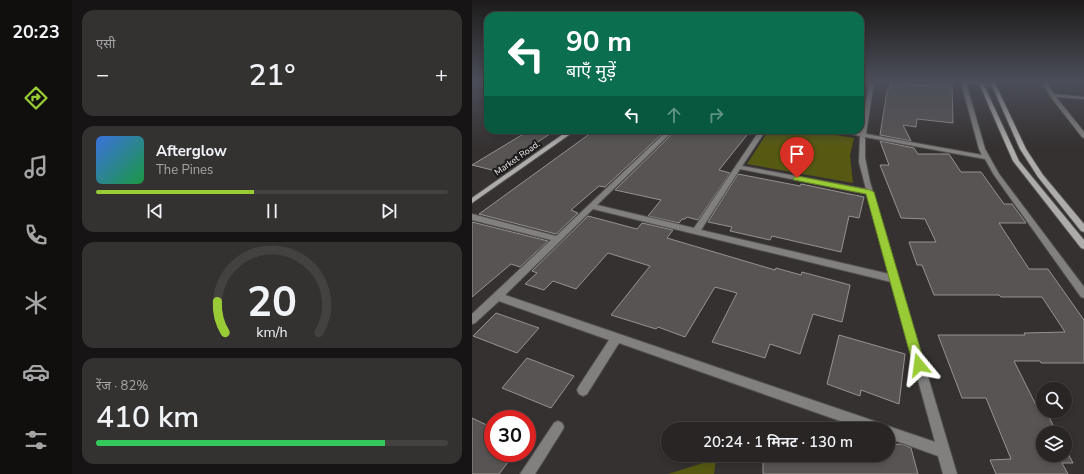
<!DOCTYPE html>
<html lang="hi">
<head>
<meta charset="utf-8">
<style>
	:root { --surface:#282524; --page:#343131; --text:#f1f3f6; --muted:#a5a5a6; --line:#444241; --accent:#99cb36 }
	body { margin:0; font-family:"Nunito Sans","Noto Sans Devanagari",sans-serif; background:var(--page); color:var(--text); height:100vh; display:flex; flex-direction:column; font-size:15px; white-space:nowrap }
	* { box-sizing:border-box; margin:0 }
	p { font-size:13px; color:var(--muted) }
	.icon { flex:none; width:22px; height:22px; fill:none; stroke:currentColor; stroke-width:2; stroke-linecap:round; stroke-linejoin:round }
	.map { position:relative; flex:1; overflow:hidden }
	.sheet { display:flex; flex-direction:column; gap:10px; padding:10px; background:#161414; width:400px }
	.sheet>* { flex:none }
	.banner { position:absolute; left:12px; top:12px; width:380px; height:122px; border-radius:12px; box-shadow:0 2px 6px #0003,0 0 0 1px var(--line); background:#0b6e4f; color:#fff; overflow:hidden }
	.controls { position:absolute; left:564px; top:382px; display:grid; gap:8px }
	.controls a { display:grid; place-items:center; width:36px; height:36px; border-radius:50%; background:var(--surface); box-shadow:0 2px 6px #0003,0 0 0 1px var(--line); font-size:20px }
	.speed { position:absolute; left:12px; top:410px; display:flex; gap:8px; font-size:20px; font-weight:700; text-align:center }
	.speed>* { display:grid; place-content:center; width:52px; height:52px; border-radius:50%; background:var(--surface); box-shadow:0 2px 6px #0003,0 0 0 1px var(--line); line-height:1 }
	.speed .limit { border:6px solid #d22; background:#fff; color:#111 }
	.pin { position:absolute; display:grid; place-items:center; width:34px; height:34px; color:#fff; margin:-41px -17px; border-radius:50% 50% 50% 0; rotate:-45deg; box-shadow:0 0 4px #0007 }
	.pin .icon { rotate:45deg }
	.me { position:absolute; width:44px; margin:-22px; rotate:344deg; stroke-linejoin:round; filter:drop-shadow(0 0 3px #0008) }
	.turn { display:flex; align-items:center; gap:14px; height:84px; padding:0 16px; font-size:18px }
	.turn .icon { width:52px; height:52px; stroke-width:2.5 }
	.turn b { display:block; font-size:28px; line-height:34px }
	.lanes { display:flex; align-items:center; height:38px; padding:0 16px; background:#0003; justify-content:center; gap:20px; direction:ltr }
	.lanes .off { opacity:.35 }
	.big { font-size:30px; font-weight:600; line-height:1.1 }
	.sheet .widget { flex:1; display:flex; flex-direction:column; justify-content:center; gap:6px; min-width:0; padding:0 14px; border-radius:12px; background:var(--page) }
	.sheet .dial { align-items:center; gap:0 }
	.dial svg { height:104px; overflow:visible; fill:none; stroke:var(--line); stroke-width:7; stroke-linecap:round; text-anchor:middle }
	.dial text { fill:var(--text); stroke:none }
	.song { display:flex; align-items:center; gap:12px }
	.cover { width:48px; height:48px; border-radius:6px; background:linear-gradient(135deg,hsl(220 70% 55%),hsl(140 70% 35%)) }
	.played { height:4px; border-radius:2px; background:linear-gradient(90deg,var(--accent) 45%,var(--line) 45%) }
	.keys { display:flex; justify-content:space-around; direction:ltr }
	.heat { display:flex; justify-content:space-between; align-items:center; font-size:22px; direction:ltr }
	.charge { height:6px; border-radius:3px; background:linear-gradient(90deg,#34c759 82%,var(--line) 0) }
	.trip { position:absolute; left:189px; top:422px; width:234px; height:40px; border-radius:20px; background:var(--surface); box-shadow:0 2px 6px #0003,0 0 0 1px var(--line); font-weight:600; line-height:40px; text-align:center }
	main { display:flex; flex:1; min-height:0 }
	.tabs { display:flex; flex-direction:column; width:72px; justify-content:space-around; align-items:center; background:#100f0e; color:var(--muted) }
	.tabs .icon { width:28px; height:28px }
	.tabs .active { color:var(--accent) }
	.tabs b { font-size:18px; color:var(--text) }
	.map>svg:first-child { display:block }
	.green { fill:#565912 }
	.building { fill:#585453; stroke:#969290 }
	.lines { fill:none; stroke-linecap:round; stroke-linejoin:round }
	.street-casing { stroke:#54504f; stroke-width:2 }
	.secondary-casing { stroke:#54504f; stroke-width:2 }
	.street { fill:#81807f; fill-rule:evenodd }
	.secondary { fill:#aeacaa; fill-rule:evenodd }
	.route { fill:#99cb36; stroke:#638423 }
	.labels { text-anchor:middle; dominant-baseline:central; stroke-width:4; stroke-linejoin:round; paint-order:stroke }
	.far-street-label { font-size:9px; fill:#f5f2f1; stroke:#1b1919 }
</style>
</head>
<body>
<main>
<nav class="tabs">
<b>20:23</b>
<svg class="icon active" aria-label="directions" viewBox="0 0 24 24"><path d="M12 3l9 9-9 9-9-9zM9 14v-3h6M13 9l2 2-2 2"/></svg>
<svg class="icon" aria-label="music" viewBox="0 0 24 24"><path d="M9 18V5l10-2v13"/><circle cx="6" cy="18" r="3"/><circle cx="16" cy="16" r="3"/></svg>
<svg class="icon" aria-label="phone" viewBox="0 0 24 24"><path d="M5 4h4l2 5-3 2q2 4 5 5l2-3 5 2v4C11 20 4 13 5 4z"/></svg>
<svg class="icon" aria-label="climate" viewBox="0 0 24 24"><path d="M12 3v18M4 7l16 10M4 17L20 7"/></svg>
<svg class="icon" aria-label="car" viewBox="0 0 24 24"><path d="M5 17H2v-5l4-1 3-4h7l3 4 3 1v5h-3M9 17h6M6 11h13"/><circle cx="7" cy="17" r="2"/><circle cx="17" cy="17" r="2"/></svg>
<svg class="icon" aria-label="filters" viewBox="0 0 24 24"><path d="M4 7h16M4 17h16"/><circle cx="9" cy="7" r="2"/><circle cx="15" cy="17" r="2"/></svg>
</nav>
<section class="sheet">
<div class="widget"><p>एसी</p>
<div class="heat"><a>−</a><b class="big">21°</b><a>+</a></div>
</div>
<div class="widget">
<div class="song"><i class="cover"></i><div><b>Afterglow</b><p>The Pines</p></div></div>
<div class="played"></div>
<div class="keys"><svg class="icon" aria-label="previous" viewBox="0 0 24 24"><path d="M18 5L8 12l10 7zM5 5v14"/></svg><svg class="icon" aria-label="pause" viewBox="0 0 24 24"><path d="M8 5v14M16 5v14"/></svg><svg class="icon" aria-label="next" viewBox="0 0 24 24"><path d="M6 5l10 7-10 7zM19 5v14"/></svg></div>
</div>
<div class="widget dial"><svg viewBox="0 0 100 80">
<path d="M14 69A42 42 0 1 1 86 69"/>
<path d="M14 69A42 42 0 0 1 8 45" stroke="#99cb36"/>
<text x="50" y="56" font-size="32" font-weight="700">20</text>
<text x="50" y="72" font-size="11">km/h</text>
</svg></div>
<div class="widget"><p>रेंज · 82%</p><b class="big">410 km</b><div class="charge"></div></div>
</section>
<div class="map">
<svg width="612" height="474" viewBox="0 0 612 474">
	<rect width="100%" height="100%" fill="#353130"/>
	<!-- green -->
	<g class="green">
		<path d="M297,130H334L382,138L378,155L381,183L275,164Z"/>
		<path d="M244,459L242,474H196Z"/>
	</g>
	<!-- building -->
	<g class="building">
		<path d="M458,81L480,83L481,123L445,119L444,127L431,125L439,141L408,135L414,97L416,89H418L419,82L458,86Z"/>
		<path d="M58,130L78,134L36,161L39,162L24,171L0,165Z"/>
		<path d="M123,130H181L192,132L133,187L127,186L99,210L106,213L84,234L7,214Z"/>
		<path d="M207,130H279L247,170L258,173L226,220L215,217L213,219H210L207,223L176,216L189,200L143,190L201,133L206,134Z"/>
		<path d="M408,141L442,148L446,154H477L489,172H509L532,204H540L554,223H527L557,269H576L612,320V363H569L568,361H542L566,409H571V411H574L585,433H571V455H593V448L601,463H590L596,474H524L518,460L539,459L514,398H490L466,335H553L552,333L593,332L570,297H529L527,295H462L450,265H445L437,242H464L453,219L429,218L408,165H417Z"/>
		<path d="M266,174L328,186L329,184L392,197L387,218L377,216L369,252L300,236L298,240L258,231L260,227L236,222Z"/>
		<path d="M116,216L165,229L170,223L201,230L195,238L303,270L304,268L329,275L330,272L378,285L370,322L341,314L328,354L298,344L293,358L240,342L265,293L243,287L213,337L186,327L184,329L139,315L178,266L136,253L104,289L81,281L72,290L53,284L65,273L60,271Z"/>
		<path d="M0,222L76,241L48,267L39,264L0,297Z"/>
		<path d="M24,313L67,328L45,353L1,336Z"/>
		<path d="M367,335L433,354L427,404L389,390L388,396L355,384Z"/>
		<path d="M55,358L102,376L79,408L30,388Z"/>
		<path d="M0,418L21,428V453H43L27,474H0Z"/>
		<path d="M430,444L439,448L446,474H291V462L373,461L372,455H416V445Z"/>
	</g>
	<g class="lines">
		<defs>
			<g id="street">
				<path d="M398,81H402L394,134L510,155L507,149L489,82L487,81H498L524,85V87H522L494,83L513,149L527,174L612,287V298L609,297L522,175L513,159L393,137V158L398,182L485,474H471L466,456L416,438V429H391L147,343L115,394L111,396L107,394L105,390L107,386L137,340L27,301L3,323L0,324V314L79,240L0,220V214L84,236L196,130H202L125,205L222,228L288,130H294L270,166L394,189L387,162L388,136L362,130H374L388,133ZM268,169L395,194L417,274L229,230ZM121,209L419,282L463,442L416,426L413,427L412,425L408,423L33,295Z"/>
				<path d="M570,81H574L582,94L612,97V99L584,97L612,132V138L610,137L578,96Z"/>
				<path d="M86,421L90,423L92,427L90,431L63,474H48L82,423Z"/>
			</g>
			<g id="secondary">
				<path d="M506,81H510L547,161L612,240V249L609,248L541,161Z"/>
				<path d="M518,81H522L554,149L571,175L612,224V232L609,231L566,177L548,149Z"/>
				<path d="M97,130H104L0,203V198Z"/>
			</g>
		</defs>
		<!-- street casing -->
		<use href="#street" class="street-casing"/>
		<!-- secondary casing -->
		<use href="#secondary" class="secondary-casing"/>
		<!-- street -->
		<use href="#street" class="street"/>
		<!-- secondary -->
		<use href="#secondary" class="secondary"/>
	</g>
	<!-- sky -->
	<linearGradient id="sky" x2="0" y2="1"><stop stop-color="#1d1b1a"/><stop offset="0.55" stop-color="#4b4e59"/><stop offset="1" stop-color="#4b4e59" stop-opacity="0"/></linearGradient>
	<rect width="612" height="147" fill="url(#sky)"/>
	<!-- route -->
	<path class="route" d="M325,176L398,190L402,192L453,365L451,369L447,371L443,369L441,365L394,194L322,180L321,178Z"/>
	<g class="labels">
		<!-- far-street labels -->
		<g class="far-street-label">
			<text transform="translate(45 158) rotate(-35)">Market Road.</text>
		</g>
	</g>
</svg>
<div class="controls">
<a><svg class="icon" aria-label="search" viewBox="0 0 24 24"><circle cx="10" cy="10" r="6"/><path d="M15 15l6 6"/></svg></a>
<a><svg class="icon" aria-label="layers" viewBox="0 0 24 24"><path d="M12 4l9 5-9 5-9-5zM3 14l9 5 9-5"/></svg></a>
</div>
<div class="speed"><div class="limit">30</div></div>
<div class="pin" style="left:325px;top:178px;background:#d93025"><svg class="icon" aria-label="arrive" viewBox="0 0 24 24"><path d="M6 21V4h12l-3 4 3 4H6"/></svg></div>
<svg class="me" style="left:447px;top:365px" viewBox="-20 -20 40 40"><path d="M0-17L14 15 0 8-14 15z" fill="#99cb36" stroke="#fff" stroke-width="4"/></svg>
<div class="trip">20:24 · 1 मिनट · 130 m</div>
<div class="banner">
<div class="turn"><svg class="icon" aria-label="left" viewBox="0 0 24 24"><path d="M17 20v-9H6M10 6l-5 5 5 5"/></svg><div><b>90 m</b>बाएँ मुड़ें</div></div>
<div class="lanes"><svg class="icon" aria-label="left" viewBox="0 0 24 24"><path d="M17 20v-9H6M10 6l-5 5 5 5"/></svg><svg class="icon off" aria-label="ahead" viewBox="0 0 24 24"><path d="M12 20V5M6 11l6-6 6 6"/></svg><svg class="icon off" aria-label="right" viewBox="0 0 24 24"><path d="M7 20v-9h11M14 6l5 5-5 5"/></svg></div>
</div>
</div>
</main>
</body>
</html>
